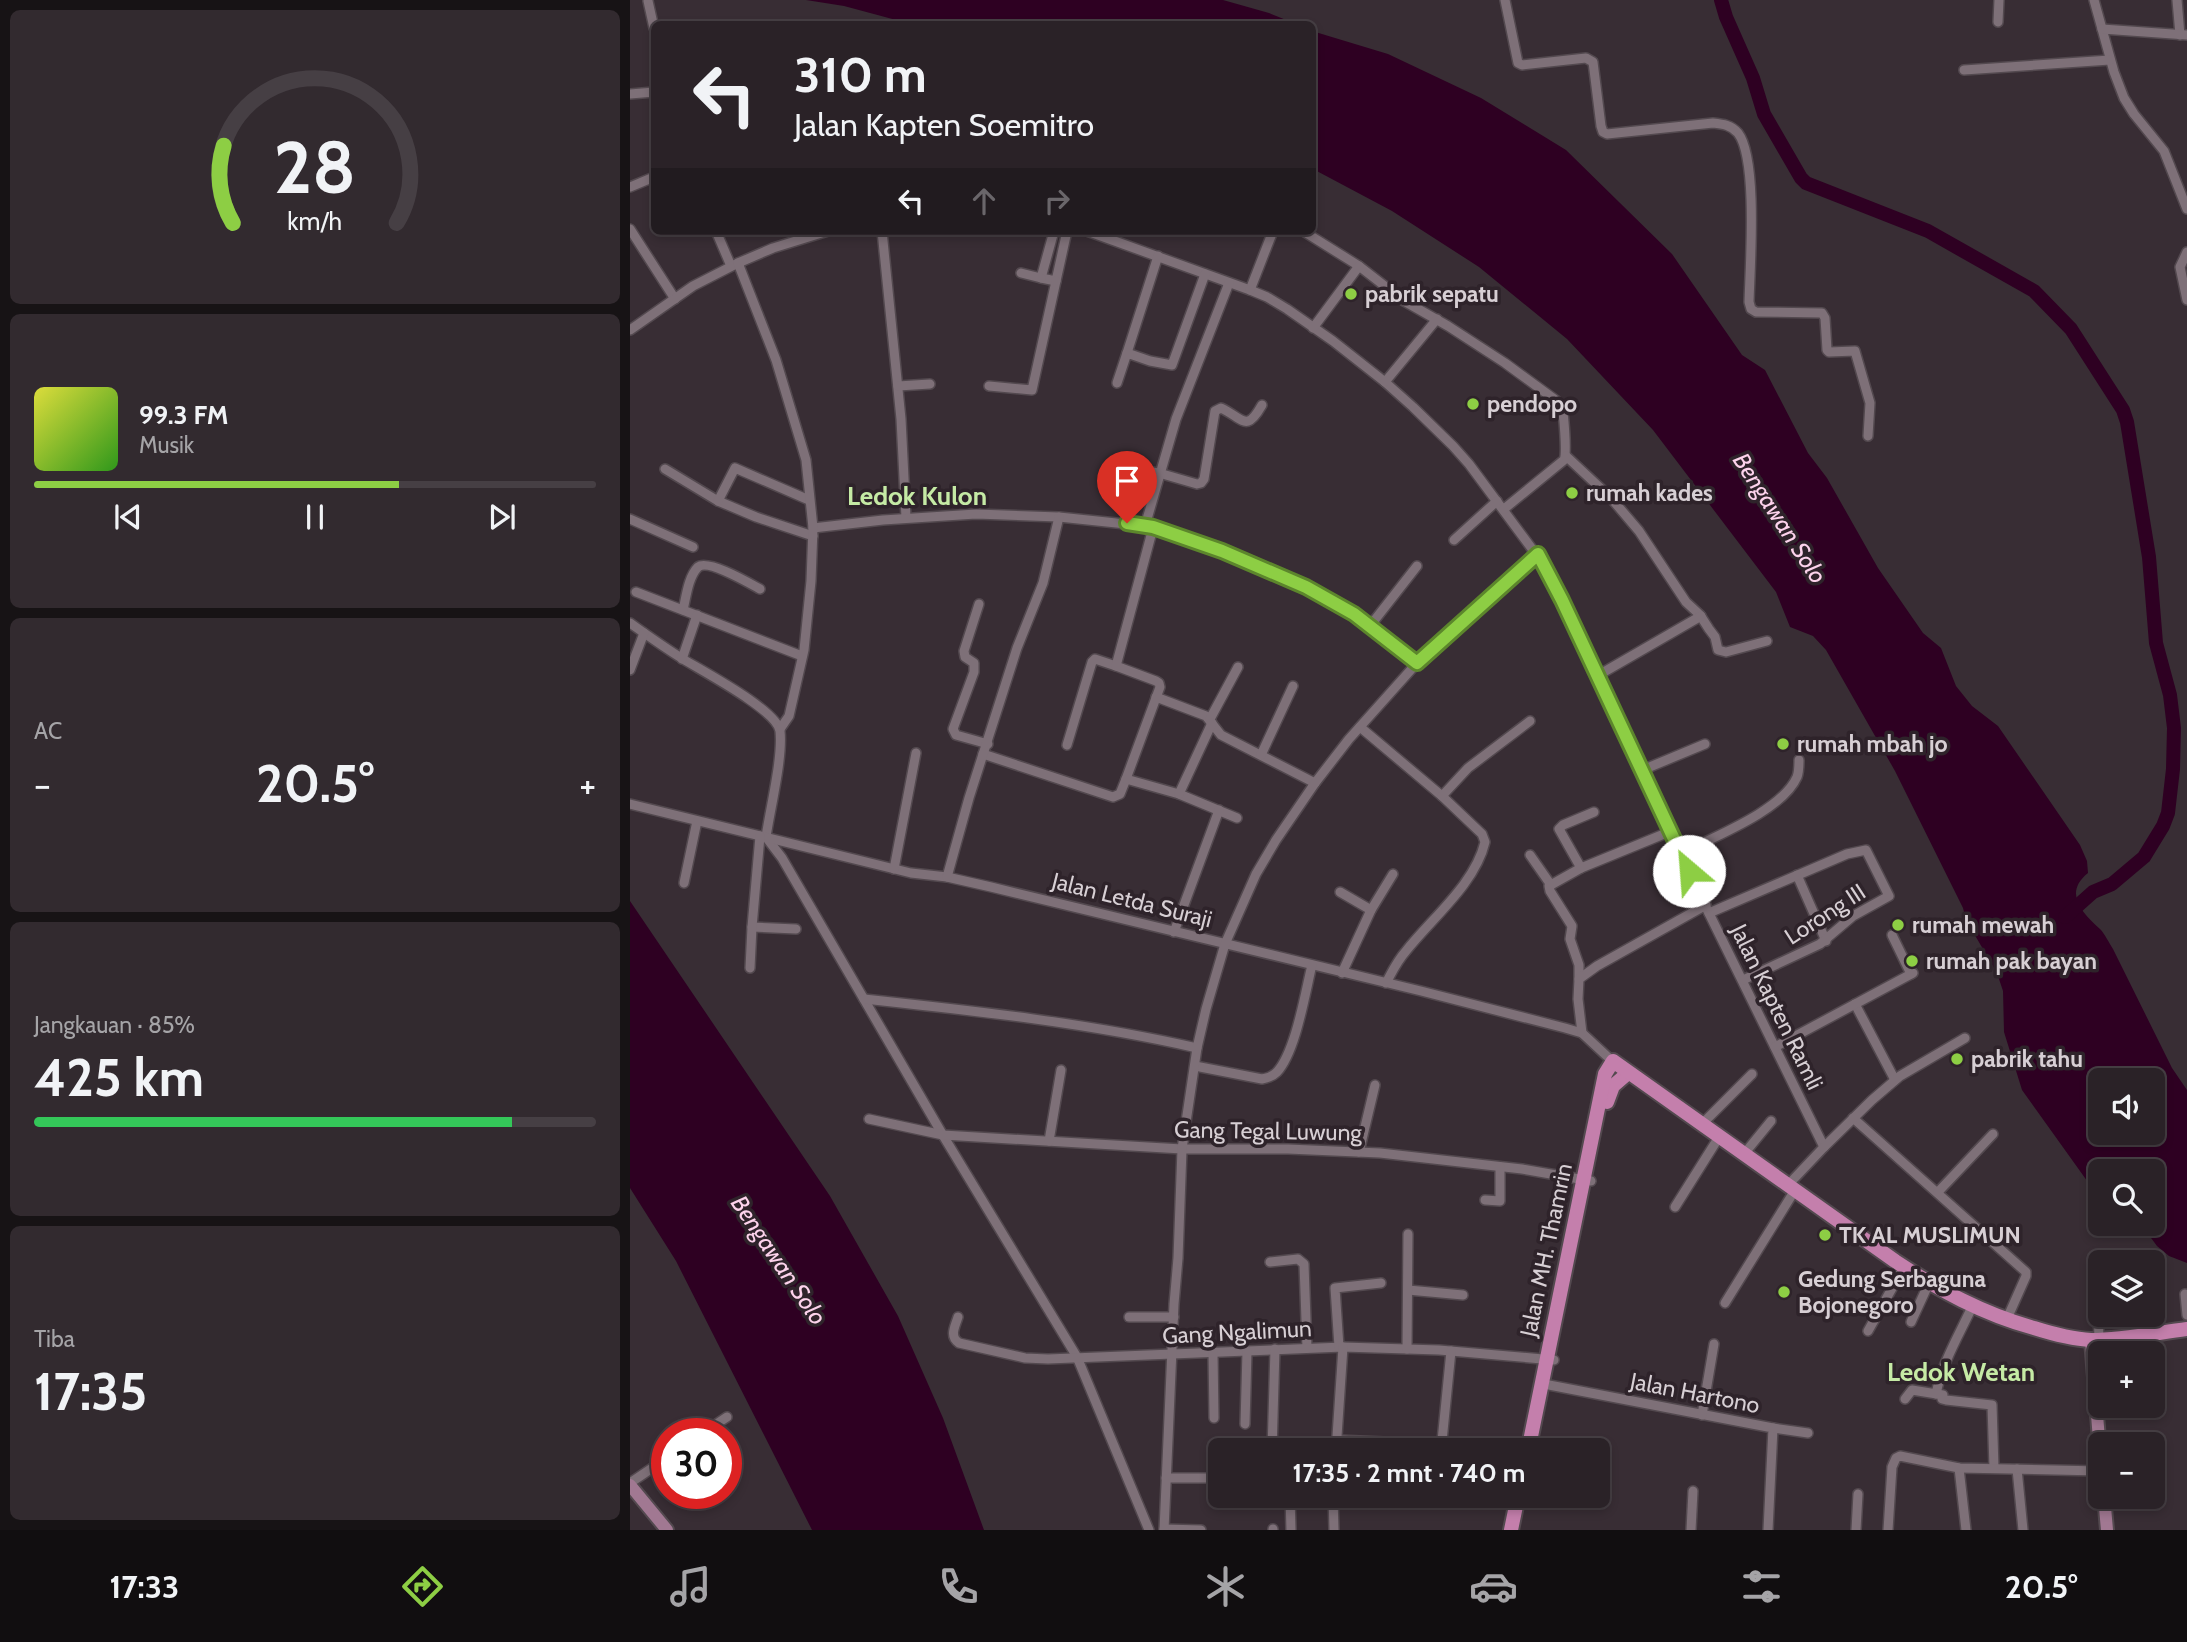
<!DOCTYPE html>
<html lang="id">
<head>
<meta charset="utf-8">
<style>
	:root { --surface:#2a2227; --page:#322a2f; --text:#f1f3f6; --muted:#a5a4a7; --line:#463f44; --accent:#8dce44 }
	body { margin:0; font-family:Cabin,sans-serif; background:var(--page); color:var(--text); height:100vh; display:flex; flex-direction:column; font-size:26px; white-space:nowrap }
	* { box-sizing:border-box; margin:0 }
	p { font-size:23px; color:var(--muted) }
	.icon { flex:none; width:38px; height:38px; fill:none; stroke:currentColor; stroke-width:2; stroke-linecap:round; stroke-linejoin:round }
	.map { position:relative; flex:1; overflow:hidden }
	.details { display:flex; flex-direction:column; gap:10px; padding:10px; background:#171315; width:630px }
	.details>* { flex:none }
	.guide { position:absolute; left:21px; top:21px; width:665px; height:214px; border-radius:10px; box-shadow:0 4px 10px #0003,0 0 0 2px var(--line); background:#2a2227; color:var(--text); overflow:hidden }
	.controls { position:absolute; left:1458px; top:1068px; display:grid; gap:14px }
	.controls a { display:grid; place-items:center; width:77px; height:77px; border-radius:10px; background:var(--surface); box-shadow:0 4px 10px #0003,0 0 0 2px var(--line); font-size:35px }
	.speed { position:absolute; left:21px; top:1418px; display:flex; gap:14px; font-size:35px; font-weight:700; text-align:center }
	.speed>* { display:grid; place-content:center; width:91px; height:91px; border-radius:50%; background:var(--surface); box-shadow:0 4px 10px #0003,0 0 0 2px var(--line); line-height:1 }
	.speed .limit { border:10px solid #d22; background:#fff; color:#111 }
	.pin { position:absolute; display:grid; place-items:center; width:60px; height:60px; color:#fff; margin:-72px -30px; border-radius:50% 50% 50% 0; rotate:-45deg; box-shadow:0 0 7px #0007 }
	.pin .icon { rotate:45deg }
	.me { position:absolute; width:77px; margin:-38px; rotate:333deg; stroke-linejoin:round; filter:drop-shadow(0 0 5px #0008) }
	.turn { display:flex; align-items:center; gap:24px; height:147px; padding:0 28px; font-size:32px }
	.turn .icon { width:91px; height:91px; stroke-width:2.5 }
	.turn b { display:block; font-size:49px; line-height:60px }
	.lanes { display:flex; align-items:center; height:66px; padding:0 28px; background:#0003; justify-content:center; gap:35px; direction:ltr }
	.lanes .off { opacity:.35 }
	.big { font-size:52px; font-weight:800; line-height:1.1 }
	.details .card { flex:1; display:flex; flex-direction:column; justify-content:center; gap:10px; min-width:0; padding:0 24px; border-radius:10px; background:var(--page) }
	.details .dial { align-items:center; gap:0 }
	.dial svg { height:182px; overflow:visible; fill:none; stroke:var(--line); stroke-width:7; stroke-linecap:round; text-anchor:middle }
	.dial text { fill:var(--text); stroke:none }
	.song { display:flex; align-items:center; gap:21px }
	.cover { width:84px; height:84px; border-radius:10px; background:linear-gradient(135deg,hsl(60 70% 55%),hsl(110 70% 35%)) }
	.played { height:7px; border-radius:4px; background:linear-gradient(90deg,var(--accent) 65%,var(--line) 65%) }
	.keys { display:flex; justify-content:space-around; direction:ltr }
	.heat { display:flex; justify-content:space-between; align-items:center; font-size:38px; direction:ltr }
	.charge { height:10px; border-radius:5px; background:linear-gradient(90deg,#34c759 85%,var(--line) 0) }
	.trip { position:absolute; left:578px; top:1438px; width:402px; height:70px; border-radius:10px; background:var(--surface); box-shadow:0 4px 10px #0003,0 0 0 2px var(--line); font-weight:800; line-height:70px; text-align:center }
	.tab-bar { display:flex; height:112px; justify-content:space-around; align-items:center; background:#110e10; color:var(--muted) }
	.tab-bar .icon { width:49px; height:49px }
	.tab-bar .active { color:var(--accent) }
	.tab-bar b { font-size:32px; color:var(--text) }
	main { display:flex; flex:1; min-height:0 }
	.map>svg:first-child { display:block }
	.water { fill:#2e0022; fill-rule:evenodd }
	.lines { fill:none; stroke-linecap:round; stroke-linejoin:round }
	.river { stroke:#2e0022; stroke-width:14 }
	.street-casing { stroke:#53494f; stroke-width:12 }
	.secondary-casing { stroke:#53494f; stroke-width:16 }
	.primary-casing { stroke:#53494f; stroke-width:18 }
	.street { stroke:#7e7078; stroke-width:9 }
	.secondary { stroke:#a17892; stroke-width:12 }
	.primary { stroke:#c47fac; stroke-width:14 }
	.route-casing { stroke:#5c862c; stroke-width:18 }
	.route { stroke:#8dce44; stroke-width:12 }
	.poi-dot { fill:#8dce44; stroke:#2e232a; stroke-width:2.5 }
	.labels { text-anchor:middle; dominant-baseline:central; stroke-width:7; stroke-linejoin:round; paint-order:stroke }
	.poi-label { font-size:23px; font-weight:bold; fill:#d7cfd4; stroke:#2e232a; text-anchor:start }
	.street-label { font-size:23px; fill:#d7cfd4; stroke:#2e232a }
	.water-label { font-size:24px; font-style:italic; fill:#fdd3ec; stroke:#2e232a }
	.quarter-label { font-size:26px; font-weight:bold; fill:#c5eaa5; stroke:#2e232a }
</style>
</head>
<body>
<main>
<section class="details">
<div class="card dial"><svg viewBox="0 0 100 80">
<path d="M14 69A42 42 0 1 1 86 69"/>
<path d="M14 69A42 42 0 0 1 10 35" stroke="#8dce44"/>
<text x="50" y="56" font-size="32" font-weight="700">28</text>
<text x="50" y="72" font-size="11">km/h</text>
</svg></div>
<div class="card">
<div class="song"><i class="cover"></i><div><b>99.3 FM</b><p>Musik</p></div></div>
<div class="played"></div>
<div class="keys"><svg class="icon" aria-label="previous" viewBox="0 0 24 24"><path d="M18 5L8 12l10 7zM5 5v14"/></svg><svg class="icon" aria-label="pause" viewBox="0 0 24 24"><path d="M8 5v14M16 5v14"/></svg><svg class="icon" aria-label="next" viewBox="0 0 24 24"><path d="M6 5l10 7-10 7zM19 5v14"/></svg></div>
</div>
<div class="card"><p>AC</p>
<div class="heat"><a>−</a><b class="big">20.5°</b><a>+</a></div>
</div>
<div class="card"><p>Jangkauan · 85%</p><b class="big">425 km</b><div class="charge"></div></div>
<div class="card"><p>Tiba</p><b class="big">17:35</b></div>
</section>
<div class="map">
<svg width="1557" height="1530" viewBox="0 0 1557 1530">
	<rect width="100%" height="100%" fill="#382d34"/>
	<!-- water -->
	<g class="water">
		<path d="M176,0H593L639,13L666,24H281L214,6Z"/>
		<path d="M682,31L758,54L851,98L936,150L1042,254L1112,355L1135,370L1178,453L1197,478L1248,568L1293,633L1311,648L1326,686L1342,706L1368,726L1450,845L1457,861L1458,873C1433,893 1452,913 1470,929C1475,934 1479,943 1483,949L1542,1068L1557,1090V1263L1539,1256L1527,1246L1510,1223H1522V1171H1470V1194L1460,1185L1392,1090L1374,1032L1373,991L1367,973L1336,920L1333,908L1265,771L1196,650L1183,636L1160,627L1146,592L1023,430L937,339L849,267L762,211L683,169ZM1470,1080H1522V1132H1470Z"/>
		<path d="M0,901L200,1196L268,1316L313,1418L354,1530H182L46,1261L0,1188Z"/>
	</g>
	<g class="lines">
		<!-- river -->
		<path class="river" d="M1091,0L1096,17L1123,78L1134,114L1171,178L1176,183L1298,231L1404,291L1441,329L1493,410L1497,422L1519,557L1526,643L1540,695L1544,728L1543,769L1538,813L1533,826L1514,857L1482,884L1463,892L1435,917"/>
		<defs>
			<g id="street">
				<path d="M875,0L888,63L892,65L956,58L963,62L971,126L973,132L977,134L1083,123C1093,124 1101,125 1108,133C1128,159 1120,266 1119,302L1121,309L1126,312L1192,313L1195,318L1197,350L1199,352L1225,351L1240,403L1238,436"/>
				<path d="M1464,0L1484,72L1494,98L1504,114L1534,151L1557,209"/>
				<path d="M1547,0L1550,35"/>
				<path d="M18,1L24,28"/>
				<path d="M1368,22L1369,0"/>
				<path d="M1472,29L1557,35"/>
				<path d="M1334,70L1480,60"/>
				<path d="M0,94L24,92"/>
				<path d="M0,187L24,177"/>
				<path d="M0,229L45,299"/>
				<path d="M86,231L101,266"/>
				<path d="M252,231L271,419L276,518"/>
				<path d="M424,231L411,278L426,281L437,231"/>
				<path d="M457,231L620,290L637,297L657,309L703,341L755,382L783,407L823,446L839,464L914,565L1039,832L1194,1147L1158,1185"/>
				<path d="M673,231L729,266L774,301L818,326L875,363L931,404C934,411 937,454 934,460L874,509"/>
				<path d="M1557,252L1550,267L1557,300"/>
				<path d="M391,273L411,278"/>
				<path d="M620,290L643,231"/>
				<path d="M683,328L729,266"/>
				<path d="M0,330L63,286L108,263"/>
				<path d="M497,353L528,256"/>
				<path d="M755,382L807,319"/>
				<path d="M487,383L497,353L520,361L542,365L575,274"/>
				<path d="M268,386L300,384"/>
				<path d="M359,386L402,390L426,281"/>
				<path d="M936,456L981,498L1009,531L1056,602L1070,615L1079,629L1085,637L1088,650L1096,652L1137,641"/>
				<path d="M35,469L88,501L126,517L183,536"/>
				<path d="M500,469L529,473L567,484L571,483L574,479L585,411L591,408C614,419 616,433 632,405"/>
				<path d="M88,501L105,468L179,500"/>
				<path d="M0,519L63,547"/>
				<path d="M515,526L546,419L599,283"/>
				<path d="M183,528L253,520L346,514L429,517L515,526L613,559L676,587L724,614L787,663"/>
				<path d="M824,540L867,501"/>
				<path d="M6,592L172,656"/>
				<path d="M349,604L334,651L335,657L344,663V672L323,729L326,735L358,744"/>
				<path d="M53,610C56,598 58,577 68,567C78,559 119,583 130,589"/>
				<path d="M0,623C17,635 35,648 53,659C72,671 147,710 150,731C153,758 140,809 136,837L152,858L314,1137L447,1357L519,1530"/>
				<path d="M740,626L787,566"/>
				<path d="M52,659L67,615"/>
				<path d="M0,670L14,633"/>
				<path d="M967,676L1071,616"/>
				<path d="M526,697L576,716L591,735L685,783"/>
				<path d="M580,719L608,667"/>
				<path d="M730,727L812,796L852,834L855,842C845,884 802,918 776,951C767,961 762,972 756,983"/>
				<path d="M150,729L159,716L174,650L181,581L183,528L176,460L146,360L108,263L143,248L198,231"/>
				<path d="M437,745L462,662L465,659L486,666"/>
				<path d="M353,754L483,797L490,794L496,779L549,794L607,818"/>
				<path d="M631,755L663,686"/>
				<path d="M1010,771L1075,744"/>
				<path d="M496,779L530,687L529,683L526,681L486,666L523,528"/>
				<path d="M549,794L582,723"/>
				<path d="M812,796L838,768L900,721"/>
				<path d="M0,804L281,873L317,877L361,887L791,991L935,1028L952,1033L980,1059"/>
				<path d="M1050,854C1083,837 1152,811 1167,777C1169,772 1169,765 1169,760"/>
				<path d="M900,855L921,885"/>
				<path d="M951,868L929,829L933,825L964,812"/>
				<path d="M264,869L286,753"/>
				<path d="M1167,875L1196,941"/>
				<path d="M317,877L339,798L387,648L413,583L429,517"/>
				<path d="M54,883L67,821"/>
				<path d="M710,892L741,910L712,973"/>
				<path d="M741,910L763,874"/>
				<path d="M1079,913L1217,854L1236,850L1259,896L1223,916L1190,944L1113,980"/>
				<path d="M122,927L166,929"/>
				<path d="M544,932L589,810"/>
				<path d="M1262,935L1281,974"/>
				<path d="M120,968L122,927L130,836"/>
				<path d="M949,979V965L940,939L942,926L920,891L919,886L951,868L1039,832"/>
				<path d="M234,999C346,1011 458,1023 567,1048"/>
				<path d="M1225,1004L1265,1080"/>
				<path d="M952,1033L948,999L949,979L967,966L1076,905"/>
				<path d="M1145,1047L1283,973"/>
				<path d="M565,1066L632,1079C638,1078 643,1076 647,1072C666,1051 675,993 682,965"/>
				<path d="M1223,1118L1396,1272V1276L1376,1321"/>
				<path d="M239,1119L313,1135L552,1149H658L750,1153L892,1169L961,1181"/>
				<path d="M1072,1124L1122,1074"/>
				<path d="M419,1141L431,1070"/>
				<path d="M1194,1147L1242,1100L1270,1076L1335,1038"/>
				<path d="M729,1152L745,1085"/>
				<path d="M1114,1154L1141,1121"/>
				<path d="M1308,1192L1363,1134"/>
				<path d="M855,1200L870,1201V1167"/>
				<path d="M1045,1207L1089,1137"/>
				<path d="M640,1262L668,1259L674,1264L677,1348"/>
				<path d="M778,1290L833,1295"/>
				<path d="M1555,1294L1557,1315"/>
				<path d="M1095,1303L1165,1190"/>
				<path d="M328,1317C325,1327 319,1336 329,1343L395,1358L418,1359L713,1347L809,1350L924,1360"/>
				<path d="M499,1317H544"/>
				<path d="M1281,1322L1299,1283"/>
				<path d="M1238,1331L1274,1267"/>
				<path d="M1469,1339L1468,1309L1470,1305"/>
				<path d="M709,1347L705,1288L751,1283"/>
				<path d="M777,1349L778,1234"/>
				<path d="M583,1353L584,1418"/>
				<path d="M919,1385L1143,1428L1138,1530"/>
				<path d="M1306,1394C1312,1363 1329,1335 1342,1307"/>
				<path d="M1275,1399L1282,1390L1313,1395L1312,1399L1316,1400L1362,1405L1364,1468"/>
				<path d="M1072,1415L1084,1344"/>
				<path d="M615,1424L617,1351"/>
				<path d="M1143,1428L1178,1433"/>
				<path d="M73,1433L97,1417"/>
				<path d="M707,1440L777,1443"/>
				<path d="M642,1451L645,1349"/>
				<path d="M706,1451L713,1347"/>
				<path d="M811,1451L821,1351"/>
				<path d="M1329,1468L1336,1530"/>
				<path d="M1387,1469L1393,1530"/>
				<path d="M536,1478H590"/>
				<path d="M0,1483L37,1458"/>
				<path d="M660,1496L661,1530"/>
				<path d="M703,1496L704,1530"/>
				<path d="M534,1529L571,1530"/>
				<path d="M643,1529V1530"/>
				<path d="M534,1530L544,1304L548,1258L552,1149L567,1048L576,1009L595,944L626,874L646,840L685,783L719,739L787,663L908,554"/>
				<path d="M1061,1530L1063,1491"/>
				<path d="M1226,1530L1228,1494"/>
				<path d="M1258,1530L1262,1467L1266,1458L1270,1456L1329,1468L1470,1471"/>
			</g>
			<g id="secondary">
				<path d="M1461,1340L1470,1452"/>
				<path d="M0,1485L37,1530"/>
				<path d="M1474,1496L1477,1530"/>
			</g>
			<g id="primary">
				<path d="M977,1102L983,1086L998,1073"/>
				<path d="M898,1451L975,1074L983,1061L1265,1261C1309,1290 1353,1314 1404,1328C1423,1334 1442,1339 1461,1340C1493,1340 1526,1333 1557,1329"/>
				<path d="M881,1530L888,1496"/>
			</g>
		</defs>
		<!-- street casing -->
		<use href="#street" class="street-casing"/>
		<!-- secondary casing -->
		<use href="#secondary" class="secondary-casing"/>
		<!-- primary casing -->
		<use href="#primary" class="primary-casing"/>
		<!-- street -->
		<use href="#street" class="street"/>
		<!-- secondary -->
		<use href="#secondary" class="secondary"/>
		<!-- primary -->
		<use href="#primary" class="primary"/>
	</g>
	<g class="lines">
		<defs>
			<path id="route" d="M497,523L523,527L592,551L676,587L724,614L787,663L908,554L932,600L1059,871"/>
		</defs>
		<!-- route casing -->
		<use href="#route" class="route-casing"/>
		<!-- route -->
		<use href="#route" class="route"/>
	</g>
	<!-- markers -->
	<g class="poi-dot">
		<circle cx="721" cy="294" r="7"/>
		<circle cx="843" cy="404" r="7"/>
		<circle cx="942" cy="493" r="7"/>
		<circle cx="1153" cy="744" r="7"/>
		<circle cx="1268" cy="925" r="7"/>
		<circle cx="1282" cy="961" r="7"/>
		<circle cx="1327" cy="1059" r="7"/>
		<circle cx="1195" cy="1235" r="7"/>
		<circle cx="1154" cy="1292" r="7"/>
	</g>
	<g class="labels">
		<!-- poi labels -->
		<g class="poi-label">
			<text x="735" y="294">pabrik sepatu</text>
			<text x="857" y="404">pendopo</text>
			<text x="956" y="493">rumah kades</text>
			<text x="1167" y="744">rumah mbah jo</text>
			<text x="1282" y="925">rumah mewah</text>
			<text x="1296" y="961">rumah pak bayan</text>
			<text x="1341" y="1059">pabrik tahu</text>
			<text x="1209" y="1235">TK AL MUSLIMUN</text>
			<text x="1168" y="1279">Gedung Serbaguna<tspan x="1168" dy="26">Bojonegoro</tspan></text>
		</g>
		<!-- street labels -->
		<g class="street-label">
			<text transform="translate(502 900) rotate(14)">Jalan Letda Suraji</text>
			<text transform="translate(1195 914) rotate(-33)">Lorong III</text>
			<text transform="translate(1147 1007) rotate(64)">Jalan Kapten Ramli</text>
			<text transform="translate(638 1131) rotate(1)">Gang Tegal Luwung</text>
			<text transform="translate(916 1250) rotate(-78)">Jalan MH. Thamrin</text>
			<text transform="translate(607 1332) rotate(-3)">Gang Ngalimun</text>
			<text transform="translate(1065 1393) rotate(11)">Jalan Hartono</text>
		</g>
		<!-- water labels -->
		<g class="water-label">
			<text transform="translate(1150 518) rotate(57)">Bengawan Solo</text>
			<text transform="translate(149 1260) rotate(56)">Bengawan Solo</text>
		</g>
		<!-- quarter labels -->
		<g class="quarter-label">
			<text x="287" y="496">Ledok Kulon</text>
			<text x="1331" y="1372">Ledok Wetan</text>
		</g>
	</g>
</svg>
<div class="controls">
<a><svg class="icon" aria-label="sound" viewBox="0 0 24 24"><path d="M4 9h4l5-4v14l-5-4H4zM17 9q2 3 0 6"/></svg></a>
<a><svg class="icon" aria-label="search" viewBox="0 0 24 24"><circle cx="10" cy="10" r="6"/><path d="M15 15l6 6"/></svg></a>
<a><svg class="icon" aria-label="layers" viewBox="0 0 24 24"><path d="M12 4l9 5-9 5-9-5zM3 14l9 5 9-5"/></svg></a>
<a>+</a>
<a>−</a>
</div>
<div class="speed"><div class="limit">30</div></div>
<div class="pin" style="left:497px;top:523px;background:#d93025"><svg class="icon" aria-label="arrive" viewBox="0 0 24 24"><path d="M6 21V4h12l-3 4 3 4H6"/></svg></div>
<svg class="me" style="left:1059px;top:871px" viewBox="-20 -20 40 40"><circle r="19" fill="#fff"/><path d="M0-13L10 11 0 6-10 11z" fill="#8dce44"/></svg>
<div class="trip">17:35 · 2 mnt · 740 m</div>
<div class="guide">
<div class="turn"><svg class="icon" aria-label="left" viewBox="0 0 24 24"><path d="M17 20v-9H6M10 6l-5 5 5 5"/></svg><div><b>310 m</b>Jalan Kapten Soemitro</div></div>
<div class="lanes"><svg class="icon" aria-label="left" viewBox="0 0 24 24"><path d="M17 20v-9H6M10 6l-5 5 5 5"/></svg><svg class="icon off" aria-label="ahead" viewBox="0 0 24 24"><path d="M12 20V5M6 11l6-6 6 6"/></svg><svg class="icon off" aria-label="right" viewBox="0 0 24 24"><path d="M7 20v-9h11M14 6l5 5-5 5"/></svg></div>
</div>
</div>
</main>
<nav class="tab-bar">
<b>17:33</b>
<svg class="icon active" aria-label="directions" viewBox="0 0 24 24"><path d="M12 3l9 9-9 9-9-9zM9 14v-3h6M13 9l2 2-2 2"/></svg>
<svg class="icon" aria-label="music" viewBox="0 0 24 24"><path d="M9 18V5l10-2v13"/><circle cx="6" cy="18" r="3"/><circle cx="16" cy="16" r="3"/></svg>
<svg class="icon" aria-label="phone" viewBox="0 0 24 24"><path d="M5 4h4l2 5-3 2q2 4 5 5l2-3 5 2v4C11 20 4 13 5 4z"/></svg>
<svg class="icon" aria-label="climate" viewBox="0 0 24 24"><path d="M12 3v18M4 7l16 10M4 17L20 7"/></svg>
<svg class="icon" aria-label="car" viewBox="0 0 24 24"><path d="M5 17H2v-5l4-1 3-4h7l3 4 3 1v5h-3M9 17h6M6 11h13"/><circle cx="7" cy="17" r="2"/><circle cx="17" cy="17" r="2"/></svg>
<svg class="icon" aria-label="filters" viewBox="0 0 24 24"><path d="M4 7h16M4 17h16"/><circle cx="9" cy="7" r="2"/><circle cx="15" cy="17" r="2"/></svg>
<b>20.5°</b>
</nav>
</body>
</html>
